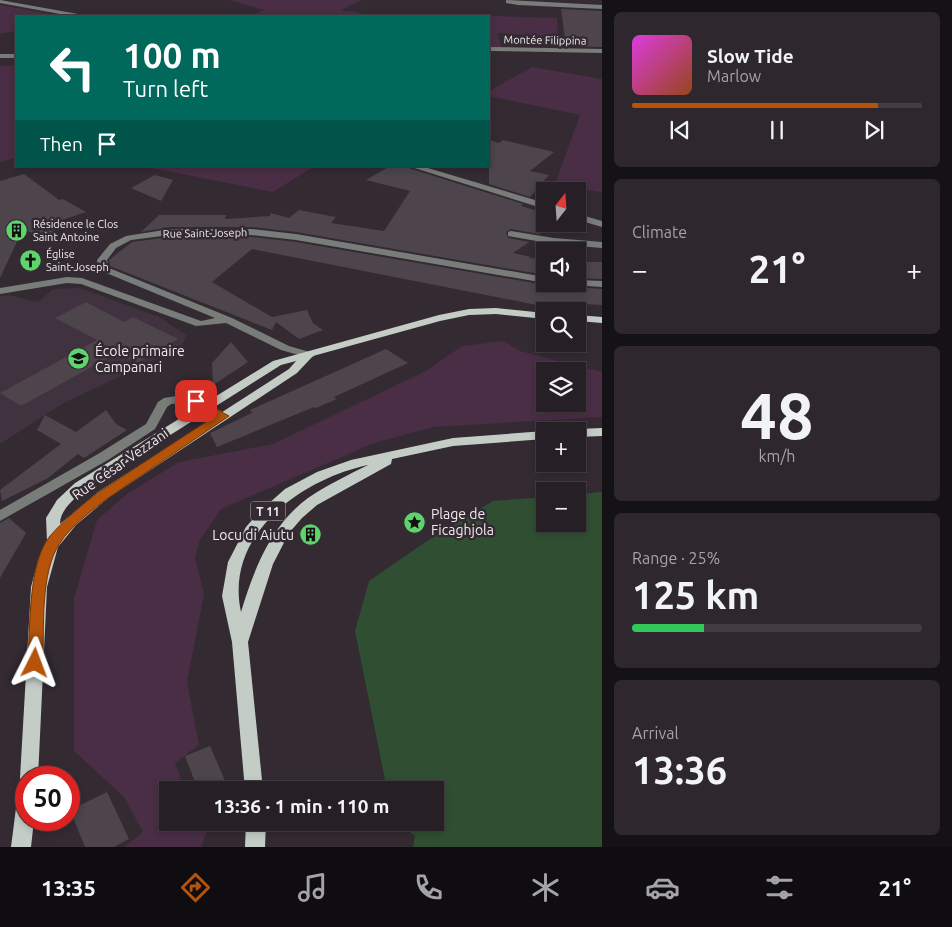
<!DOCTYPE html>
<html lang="en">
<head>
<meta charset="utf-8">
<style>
	:root { --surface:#262026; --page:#2e282e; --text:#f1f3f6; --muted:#a4a3a7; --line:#423e43; --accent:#b45309 }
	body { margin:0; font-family:Ubuntu,sans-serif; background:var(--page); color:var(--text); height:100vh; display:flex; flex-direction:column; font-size:19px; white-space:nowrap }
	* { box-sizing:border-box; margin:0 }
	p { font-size:16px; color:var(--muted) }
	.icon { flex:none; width:28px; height:28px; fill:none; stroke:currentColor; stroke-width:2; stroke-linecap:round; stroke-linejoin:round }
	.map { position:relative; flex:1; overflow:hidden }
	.side { display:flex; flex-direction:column; gap:12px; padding:12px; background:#151215; width:350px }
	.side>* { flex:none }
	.hud { position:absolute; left:15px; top:15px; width:475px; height:152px; border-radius:0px; box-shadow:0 2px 8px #0003,0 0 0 1px var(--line); background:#00695c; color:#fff; overflow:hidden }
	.needle { width:32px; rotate:17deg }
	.fabs { position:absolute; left:536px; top:182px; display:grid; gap:10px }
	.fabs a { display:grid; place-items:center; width:50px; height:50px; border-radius:0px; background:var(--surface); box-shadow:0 2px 8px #0003,0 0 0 1px var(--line); font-size:25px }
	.speed { position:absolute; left:15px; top:766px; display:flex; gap:10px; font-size:25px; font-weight:700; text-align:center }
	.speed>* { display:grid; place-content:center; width:65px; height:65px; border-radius:50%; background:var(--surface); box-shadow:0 2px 8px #0003,0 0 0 1px var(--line); line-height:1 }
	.speed .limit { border:8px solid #d22; background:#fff; color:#111 }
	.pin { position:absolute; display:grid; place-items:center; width:42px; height:42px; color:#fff; margin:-21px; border-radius:10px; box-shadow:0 2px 8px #0006 }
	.me { position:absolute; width:55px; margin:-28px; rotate:3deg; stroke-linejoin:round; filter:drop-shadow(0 0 4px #0008) }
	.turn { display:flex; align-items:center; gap:18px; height:105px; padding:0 25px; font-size:22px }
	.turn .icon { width:65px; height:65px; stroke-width:2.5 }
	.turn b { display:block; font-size:35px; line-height:42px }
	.then { display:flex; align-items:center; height:48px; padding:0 25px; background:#0003; gap:10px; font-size:19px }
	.big { font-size:38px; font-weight:600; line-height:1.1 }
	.side .widget { flex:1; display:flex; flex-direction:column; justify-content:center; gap:8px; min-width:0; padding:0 18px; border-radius:8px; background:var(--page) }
	.side .dial { align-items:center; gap:0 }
	.dial b { font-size:65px; line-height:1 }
	.song { display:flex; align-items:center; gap:15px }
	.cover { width:60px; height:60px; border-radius:8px; background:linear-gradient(135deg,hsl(300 70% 55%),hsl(20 70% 35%)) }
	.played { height:5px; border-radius:2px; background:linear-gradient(90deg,var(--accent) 85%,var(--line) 85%) }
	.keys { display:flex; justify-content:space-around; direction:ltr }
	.heat { display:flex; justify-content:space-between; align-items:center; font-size:28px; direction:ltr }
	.charge { height:8px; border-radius:4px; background:linear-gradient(90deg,#34c759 25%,var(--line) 0) }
	.trip { position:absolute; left:159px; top:781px; width:285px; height:50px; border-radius:0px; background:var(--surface); box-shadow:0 2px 8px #0003,0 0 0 1px var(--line); font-weight:600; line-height:50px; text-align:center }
	.tab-bar { display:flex; height:80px; justify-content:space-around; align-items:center; background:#0f0d0f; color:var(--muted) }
	.tab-bar .icon { width:35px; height:35px }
	.tab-bar .selected { color:var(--accent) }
	.tab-bar b { font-size:22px; color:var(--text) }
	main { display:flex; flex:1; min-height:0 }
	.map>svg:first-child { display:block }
	.built { fill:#40323e }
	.green { fill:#492e46; fill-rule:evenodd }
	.water { fill:#304f32 }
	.building { fill:#4d444c }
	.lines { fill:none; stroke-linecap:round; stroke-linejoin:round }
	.minor { fill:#797d79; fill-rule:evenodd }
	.major { fill:#c4cdc5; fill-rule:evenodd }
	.route { fill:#b45309; stroke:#753606 }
	.labels { text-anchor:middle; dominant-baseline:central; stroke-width:5; stroke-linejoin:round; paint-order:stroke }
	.far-street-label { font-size:11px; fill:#f0eaef; stroke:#332a32 }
	.far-poi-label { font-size:11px; fill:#f0eaef; stroke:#332a32; text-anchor:start }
	.shield { fill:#332a32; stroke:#b7b0b6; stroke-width:1 }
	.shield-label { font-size:12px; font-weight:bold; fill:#f0eaef }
	.poi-label { font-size:14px; fill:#f0eaef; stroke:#332a32; text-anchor:start }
	.street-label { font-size:14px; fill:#f0eaef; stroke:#332a32 }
</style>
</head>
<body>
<main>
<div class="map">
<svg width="602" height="847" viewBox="0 0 602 847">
	<rect width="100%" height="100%" fill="#332a32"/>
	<!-- built -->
	<path class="built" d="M80,288L159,317L186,335L182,347L62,404L0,444V296L9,295L38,302L53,289Z"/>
	<!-- green -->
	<g class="green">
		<path d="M229,0H363L340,10L379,16H250L264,10Z"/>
		<path d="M0,5L61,16H16V31L0,34Z"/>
		<path d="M460,15L557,18L558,37L497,33L502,48H489V16H456Z"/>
		<path d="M16,65V158L0,162V66Z"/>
		<path d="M532,67L602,79V192L554,187L580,115L489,96V91Z"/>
		<path d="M142,166H315L273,192Z"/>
		<path d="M504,341L520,351L602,372V417L434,427L374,443L221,509L200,540L195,558L204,594L187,682L199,745L175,763L185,790H168V822L210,823L201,847H124L143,832L124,797L74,751V598L97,520L127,494L179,462L273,444L426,371L462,346ZM545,371H578V404H545Z"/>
	</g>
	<!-- water -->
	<path class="water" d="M602,492V847H413L415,836L398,823L435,822V790H387L355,631L369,581L424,543L493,501L545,497V524H578V494Z"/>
	<!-- building -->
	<g class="building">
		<path d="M561,9L602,11V47L566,46Z"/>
		<path d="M489,140L499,143L503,140L554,152L530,171L549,175L530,197L489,184Z"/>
		<path d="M390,166H402L523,204L521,206L545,213V224H552L539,234L511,229L506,232L508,238L529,242L513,253L531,257L529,258L545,259V275L296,232L251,227H170L141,232L159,215H226L225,219L270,216L271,213L289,218L299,210L336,217L331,223L384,231L410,191L366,180Z"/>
		<path d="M24,174L59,200L63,199L86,212L53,223L57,244L23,229L0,278V181Z"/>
		<path d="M155,175L173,180L161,201L131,188Z"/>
		<path d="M170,237H251L296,242L545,285L571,284L574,287L602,289V305L548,302L547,307L252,249L212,282L272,317L307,310L313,323L323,330L299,339L276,322L272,330L110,266L109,260L132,242Z"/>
		<path d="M578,262H602V279L578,278Z"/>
		<path d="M86,302L124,322L133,317L178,339L137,363L117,353L21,406L0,393L97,340L55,318Z"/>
		<path d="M231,342L248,362L213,385L212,363Z"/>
		<path d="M386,349L408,363L334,397L337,399L316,408L314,407L217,447L210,433L252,413L250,410Z"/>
		<path d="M106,410L116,424L127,430L84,458L78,454L48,478L2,501L0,490L61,444L37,430L45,415L76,432Z"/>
		<path d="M9,518L26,533L0,578V523Z"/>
		<path d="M210,746L226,783L210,790H198L185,756Z"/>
		<path d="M107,792L129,839L114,847H85L70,810Z"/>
	</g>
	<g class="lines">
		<!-- minor -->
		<g class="minor">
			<path d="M0,0L78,14L81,16H71L0,3Z"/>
			<path d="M506,0L602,5V9L518,5L506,3Z"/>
			<path d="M489,47L602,49V53L489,51Z"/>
			<rect x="0" y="54" width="16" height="4"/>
			<path d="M408,166H421L545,203V209Z"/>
			<path d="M578,214L602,221V227L578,220Z"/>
			<path d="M170,229H251L296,234L545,277V283L296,240L251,235H170L131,240L116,248L107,260L109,268L232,318L289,346L313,353L315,355L313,357L309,358L281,350L226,323L196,326L81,284L67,283L0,294V288L67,277L82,278L201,321L215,318L99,270L97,260L110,244L126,236Z"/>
			<path d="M511,231L554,238L602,242V248L554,244L508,236V232Z"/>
			<path d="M578,280L602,281V287L574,285L573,284H578Z"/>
			<path d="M183,395L200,398L229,416L223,420L193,404L183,403L171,404L167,407L155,429L108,460L0,521V510L98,454L146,424L158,402L164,398Z"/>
		</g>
		<!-- major -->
		<g class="major">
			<path d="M496,308L545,313V319L496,314L469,315L440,321L313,356L297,373L108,498L76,525L58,547L47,587L38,778H26V785L22,784L20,778L31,587L39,557L47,541L46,518L57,500L75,483L273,361L439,315L469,309ZM296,361L289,369L98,492L60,524C60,509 75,499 85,489L281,365Z"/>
			<path d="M578,315L602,317V323L578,321Z"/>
			<path d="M602,428V436L578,437V431H573L578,429Z"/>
			<path d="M545,431V439L453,446L392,459L391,464L317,505L302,518L289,533L273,564L248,642L263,790H245L232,642L222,596L228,562L246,527L259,512L285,489L317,472L351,460L453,438ZM368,465C348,475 327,485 308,498C271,525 254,569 241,612C224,534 302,479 368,465Z"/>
			<path d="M26,799V820H34L31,847H11L16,808L19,802Z"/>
			<path d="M246,822H266L265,847H245Z"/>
		</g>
	</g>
	<!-- route -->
	<path class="route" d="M196,398L229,416L108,498C92,510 70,527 60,543C40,572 44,629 43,663L41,668L35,670L30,668L28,663C30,629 28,563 50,536C64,520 82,505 99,492L215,416L192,403L191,401Z"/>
	<!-- icons -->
	<defs>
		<symbol id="building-disc" viewBox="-11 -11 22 22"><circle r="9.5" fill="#5ed56c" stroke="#332a32"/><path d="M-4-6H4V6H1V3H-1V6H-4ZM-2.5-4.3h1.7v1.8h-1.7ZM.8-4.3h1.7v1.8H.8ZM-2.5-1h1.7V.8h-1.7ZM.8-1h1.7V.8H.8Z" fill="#111"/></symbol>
		<symbol id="church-disc" viewBox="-11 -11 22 22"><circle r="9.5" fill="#5ed56c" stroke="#332a32"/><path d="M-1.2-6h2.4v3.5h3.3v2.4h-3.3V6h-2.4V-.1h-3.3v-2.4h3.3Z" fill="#111"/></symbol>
		<symbol id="school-disc" viewBox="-11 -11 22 22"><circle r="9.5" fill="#5ed56c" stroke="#332a32"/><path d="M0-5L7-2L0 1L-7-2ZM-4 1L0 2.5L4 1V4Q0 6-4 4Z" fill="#111"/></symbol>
		<symbol id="sight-disc" viewBox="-11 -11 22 22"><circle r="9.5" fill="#5ed56c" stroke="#332a32"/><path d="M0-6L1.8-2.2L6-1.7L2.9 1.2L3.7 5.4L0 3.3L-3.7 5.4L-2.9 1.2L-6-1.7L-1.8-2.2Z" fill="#111"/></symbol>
	</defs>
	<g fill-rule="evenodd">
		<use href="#building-disc" x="4" y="218" width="25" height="25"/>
		<use href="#church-disc" x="18" y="248" width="25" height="25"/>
		<use href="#school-disc" x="66" y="346" width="25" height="25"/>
		<use href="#sight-disc" x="402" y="510" width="25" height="25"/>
		<use href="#building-disc" x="298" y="522" width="25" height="25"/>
	</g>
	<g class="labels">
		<!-- far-street labels -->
		<g class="far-street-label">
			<text transform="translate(545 40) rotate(1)">Montée Filippina</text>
			<text transform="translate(205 233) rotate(-1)">Rue Saint-Joseph</text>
		</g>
		<!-- far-poi labels -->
		<g class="far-poi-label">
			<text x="33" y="224">Résidence le Clos<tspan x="33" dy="13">Saint Antoine</tspan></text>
			<text x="46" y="254">Église<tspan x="46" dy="13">Saint-Joseph</tspan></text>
		</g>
		<!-- shield labels -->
		<rect class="shield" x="250.5" y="501.5" width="35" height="19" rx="4"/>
		<g class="shield-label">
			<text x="268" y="511">T 11</text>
		</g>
		<!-- poi labels -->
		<g class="poi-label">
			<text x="95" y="351">École primaire<tspan x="95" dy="16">Campanari</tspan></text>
			<text x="431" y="514">Plage de<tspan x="431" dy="16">Ficaghjola</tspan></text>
			<text x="294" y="535" text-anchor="end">Locu di Aiutu</text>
		</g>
		<!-- street labels -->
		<g class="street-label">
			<text transform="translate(120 464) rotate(-35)">Rue César Vezzani</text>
		</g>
	</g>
</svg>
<div class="fabs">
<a><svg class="needle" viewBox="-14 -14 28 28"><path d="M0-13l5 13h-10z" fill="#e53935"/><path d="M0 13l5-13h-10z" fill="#a4a3a7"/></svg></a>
<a><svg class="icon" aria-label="sound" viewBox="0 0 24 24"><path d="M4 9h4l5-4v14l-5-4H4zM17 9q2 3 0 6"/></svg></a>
<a><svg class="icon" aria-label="search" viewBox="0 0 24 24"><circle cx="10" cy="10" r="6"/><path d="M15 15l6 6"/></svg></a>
<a><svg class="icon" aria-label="layers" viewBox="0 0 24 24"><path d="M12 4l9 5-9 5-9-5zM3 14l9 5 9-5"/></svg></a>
<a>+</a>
<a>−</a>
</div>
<div class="speed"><div class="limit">50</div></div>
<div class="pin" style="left:196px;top:401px;background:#d93025"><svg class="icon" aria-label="arrive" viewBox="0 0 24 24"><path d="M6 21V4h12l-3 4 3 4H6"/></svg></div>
<svg class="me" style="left:35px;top:663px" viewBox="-20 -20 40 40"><path d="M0-17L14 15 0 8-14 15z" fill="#b45309" stroke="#fff" stroke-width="4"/></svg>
<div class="trip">13:36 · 1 min · 110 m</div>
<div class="hud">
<div class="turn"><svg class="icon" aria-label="left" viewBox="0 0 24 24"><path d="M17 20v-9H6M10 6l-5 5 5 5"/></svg><div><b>100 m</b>Turn left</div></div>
<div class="then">Then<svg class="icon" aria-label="arrive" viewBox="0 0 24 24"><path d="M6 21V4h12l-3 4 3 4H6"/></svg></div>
</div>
</div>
<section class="side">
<div class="widget">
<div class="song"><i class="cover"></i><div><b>Slow Tide</b><p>Marlow</p></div></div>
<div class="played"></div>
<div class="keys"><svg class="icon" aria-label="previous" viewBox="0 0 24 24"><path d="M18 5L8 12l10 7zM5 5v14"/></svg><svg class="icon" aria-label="pause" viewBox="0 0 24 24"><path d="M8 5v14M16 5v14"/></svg><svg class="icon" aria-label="next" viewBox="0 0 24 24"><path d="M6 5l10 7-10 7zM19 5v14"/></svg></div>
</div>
<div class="widget"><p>Climate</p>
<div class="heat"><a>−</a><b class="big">21°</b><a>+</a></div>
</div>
<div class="widget dial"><b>48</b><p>km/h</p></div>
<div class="widget"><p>Range · 25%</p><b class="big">125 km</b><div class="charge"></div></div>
<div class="widget"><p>Arrival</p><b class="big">13:36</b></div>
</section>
</main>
<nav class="tab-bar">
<b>13:35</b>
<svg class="icon selected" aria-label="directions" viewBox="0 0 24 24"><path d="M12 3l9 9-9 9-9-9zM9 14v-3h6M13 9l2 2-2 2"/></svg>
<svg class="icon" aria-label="music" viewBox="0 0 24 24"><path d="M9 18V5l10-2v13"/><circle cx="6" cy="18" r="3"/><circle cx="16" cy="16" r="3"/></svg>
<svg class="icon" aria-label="phone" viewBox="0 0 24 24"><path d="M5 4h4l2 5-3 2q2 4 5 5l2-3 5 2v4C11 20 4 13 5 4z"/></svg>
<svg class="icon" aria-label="climate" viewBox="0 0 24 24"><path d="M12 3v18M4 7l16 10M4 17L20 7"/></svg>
<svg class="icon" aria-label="car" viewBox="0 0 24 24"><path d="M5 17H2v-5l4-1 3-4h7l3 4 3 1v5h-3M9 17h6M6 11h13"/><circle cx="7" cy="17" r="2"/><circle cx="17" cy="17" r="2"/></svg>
<svg class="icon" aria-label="filters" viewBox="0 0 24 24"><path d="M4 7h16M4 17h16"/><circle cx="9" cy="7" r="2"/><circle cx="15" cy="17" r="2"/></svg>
<b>21°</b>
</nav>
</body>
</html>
